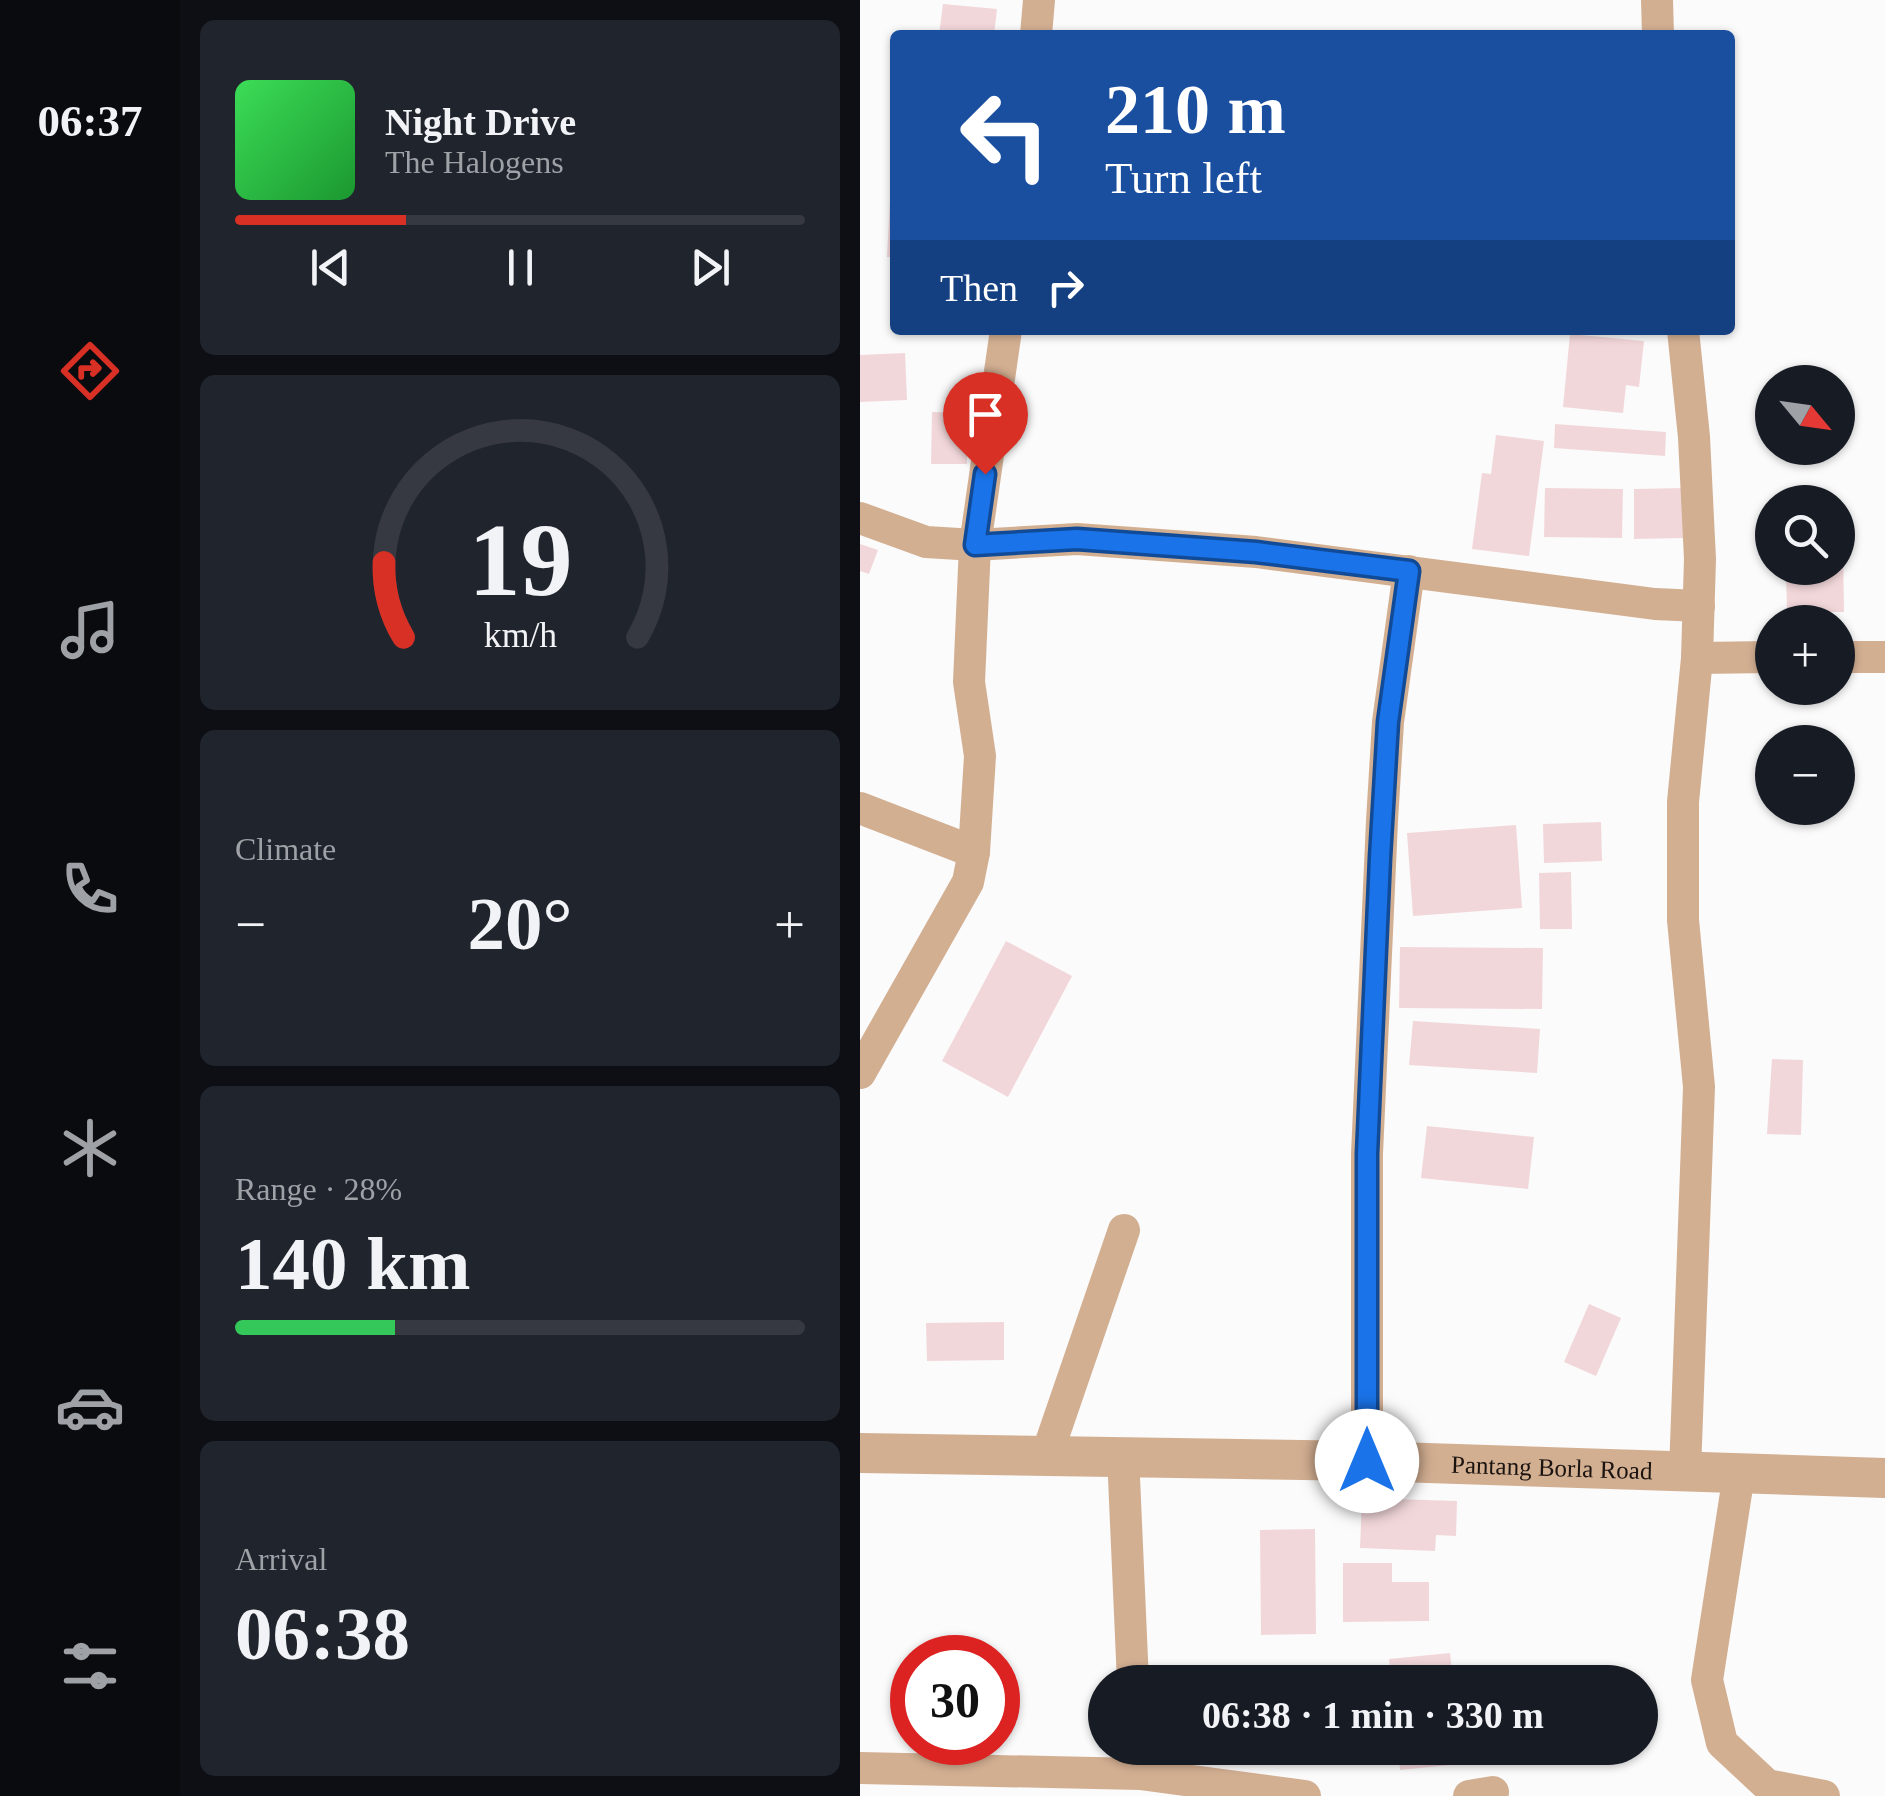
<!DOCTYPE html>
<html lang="en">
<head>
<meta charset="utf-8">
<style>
	:root { --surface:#171b24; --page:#20242c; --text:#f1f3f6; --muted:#9ea1a6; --line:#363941; --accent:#d93025 }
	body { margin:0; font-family:"Times New Roman",serif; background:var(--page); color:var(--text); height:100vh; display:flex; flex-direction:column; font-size:38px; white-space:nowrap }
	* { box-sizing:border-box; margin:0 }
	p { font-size:32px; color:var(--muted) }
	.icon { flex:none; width:55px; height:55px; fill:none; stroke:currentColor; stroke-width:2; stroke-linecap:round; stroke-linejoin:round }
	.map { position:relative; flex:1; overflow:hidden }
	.panel { display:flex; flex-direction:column; gap:20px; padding:20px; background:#0d0f14; width:680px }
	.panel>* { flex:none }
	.banner { position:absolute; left:30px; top:30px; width:845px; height:305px; border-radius:10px; box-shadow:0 2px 8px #0004; background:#1a4fa0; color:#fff; overflow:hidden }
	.needle { width:65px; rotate:119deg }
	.fabs { position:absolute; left:895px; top:365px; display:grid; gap:20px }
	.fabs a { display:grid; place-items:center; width:100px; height:100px; border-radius:50%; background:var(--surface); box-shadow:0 2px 8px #0004; font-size:50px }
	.speed { position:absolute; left:30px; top:1635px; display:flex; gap:20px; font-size:50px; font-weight:700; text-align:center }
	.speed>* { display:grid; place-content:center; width:130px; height:130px; border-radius:50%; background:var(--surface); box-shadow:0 2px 8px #0004; line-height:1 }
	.speed .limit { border:15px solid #d22; background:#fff; color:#111 }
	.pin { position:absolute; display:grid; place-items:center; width:85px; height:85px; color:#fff; margin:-102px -42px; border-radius:50% 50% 50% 0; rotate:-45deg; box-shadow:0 0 10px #0007 }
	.pin .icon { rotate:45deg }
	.me { position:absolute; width:110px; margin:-55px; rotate:0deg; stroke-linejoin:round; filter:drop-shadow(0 0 8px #0008) }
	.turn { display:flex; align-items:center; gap:35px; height:210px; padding:0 50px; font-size:45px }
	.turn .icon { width:130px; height:130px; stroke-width:2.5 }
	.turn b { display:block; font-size:70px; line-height:85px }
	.then { display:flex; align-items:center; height:95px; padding:0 50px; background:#0003; gap:20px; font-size:38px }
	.big { font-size:75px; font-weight:700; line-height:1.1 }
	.panel .tile { flex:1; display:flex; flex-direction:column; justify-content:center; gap:15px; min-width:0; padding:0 35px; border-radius:15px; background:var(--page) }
	.panel .dial { align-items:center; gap:0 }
	.dial svg { height:260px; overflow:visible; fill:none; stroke:var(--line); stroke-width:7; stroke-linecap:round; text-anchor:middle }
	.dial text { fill:var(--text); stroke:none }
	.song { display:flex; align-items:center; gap:30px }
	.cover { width:120px; height:120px; border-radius:15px; background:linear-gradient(135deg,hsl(130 70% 55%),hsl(130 70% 35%)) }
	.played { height:10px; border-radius:5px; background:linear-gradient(90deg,var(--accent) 30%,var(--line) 30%) }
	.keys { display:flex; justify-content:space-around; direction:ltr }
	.heat { display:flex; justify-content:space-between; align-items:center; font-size:55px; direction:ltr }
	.charge { height:15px; border-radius:8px; background:linear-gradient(90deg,#34c759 28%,var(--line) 0) }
	.trip { position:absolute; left:228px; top:1665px; width:570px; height:100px; border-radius:50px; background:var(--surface); box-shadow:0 2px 8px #0004; font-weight:700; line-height:100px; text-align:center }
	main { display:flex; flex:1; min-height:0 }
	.tab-bar { display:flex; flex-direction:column; width:180px; justify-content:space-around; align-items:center; background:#090b0e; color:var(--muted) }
	.tab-bar .icon { width:70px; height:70px }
	.tab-bar .current { color:var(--accent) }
	.tab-bar b { font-size:45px; color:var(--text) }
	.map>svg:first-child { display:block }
	.building { fill:#f2d7da }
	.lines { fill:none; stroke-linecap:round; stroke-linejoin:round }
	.minor { stroke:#d3af92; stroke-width:32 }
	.tertiary { stroke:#d3af92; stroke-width:40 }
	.route-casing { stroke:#114b97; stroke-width:25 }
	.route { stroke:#1a73e8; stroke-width:18 }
	.labels { text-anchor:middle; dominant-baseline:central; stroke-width:8; stroke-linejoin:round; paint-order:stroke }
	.street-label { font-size:25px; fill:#1b1310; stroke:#fff }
</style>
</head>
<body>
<main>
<nav class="tab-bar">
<b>06:37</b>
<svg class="icon current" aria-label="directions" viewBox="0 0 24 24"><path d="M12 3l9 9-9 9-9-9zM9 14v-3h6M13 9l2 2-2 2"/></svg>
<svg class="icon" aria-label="music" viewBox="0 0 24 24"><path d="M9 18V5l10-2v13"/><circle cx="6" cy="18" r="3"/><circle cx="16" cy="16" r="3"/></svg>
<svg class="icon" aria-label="phone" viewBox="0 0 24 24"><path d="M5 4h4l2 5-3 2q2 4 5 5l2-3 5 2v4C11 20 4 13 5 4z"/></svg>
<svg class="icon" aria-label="climate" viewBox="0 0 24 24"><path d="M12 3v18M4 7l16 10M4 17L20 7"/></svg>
<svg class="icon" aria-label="car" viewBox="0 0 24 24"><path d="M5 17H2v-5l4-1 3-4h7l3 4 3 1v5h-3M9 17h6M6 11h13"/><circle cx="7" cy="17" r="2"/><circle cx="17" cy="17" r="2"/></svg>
<svg class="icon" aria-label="filters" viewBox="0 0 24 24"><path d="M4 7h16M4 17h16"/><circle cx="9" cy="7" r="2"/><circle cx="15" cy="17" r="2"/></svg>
</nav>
<section class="panel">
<div class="tile">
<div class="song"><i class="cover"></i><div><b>Night Drive</b><p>The Halogens</p></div></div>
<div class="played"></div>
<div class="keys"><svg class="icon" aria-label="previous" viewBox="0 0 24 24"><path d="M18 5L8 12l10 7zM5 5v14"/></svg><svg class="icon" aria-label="pause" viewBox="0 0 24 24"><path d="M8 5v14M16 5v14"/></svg><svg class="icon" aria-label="next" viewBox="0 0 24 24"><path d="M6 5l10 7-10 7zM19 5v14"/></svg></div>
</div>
<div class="tile dial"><svg viewBox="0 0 100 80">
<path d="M14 69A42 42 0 1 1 86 69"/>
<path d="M14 69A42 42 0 0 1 8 46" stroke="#d93025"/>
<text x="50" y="56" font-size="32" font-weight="700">19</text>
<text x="50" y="72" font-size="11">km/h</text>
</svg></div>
<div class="tile"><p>Climate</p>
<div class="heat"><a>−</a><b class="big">20°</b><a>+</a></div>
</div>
<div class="tile"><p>Range · 28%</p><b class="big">140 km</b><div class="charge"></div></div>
<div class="tile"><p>Arrival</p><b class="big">06:38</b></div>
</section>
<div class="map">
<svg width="1025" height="1796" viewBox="0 0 1025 1796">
	<rect width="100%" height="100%" fill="#fbfbfb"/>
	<!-- building -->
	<g class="building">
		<path d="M83,4L137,9L134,35H79Z"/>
		<path d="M30,202H35V257H27Z"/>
		<path d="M710,334L784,341L779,387L766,385L763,413L703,407Z"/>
		<path d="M45,353L47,400L0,402V355Z"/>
		<path d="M72,412L107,413V464H71Z"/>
		<path d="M695,424L806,432L805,456L694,448Z"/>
		<path d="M636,435L684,441L669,556L612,549L622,473L631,474Z"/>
		<path d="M685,488L763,489L762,538L684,537Z"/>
		<path d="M824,488V538L774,539V489Z"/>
		<path d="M0,544L18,550L9,574L0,571Z"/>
		<path d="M978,551H983L984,612H927L926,568H978Z"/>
		<path d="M741,822L742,861L684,863L683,824Z"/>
		<path d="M656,825L662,908L553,916L547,833Z"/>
		<path d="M711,872L712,929H680L679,873Z"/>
		<path d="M146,941L212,976L148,1097L82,1061Z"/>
		<path d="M540,947L683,948L682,1009L539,1008Z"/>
		<path d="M553,1021L680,1029L677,1073L549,1065Z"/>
		<path d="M912,1059L943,1060L941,1135L907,1134Z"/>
		<path d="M567,1126L674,1137L668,1189L561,1178Z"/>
		<path d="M729,1304L761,1318L736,1376L704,1362Z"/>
		<path d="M144,1322V1360L67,1361L66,1323Z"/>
		<path d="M502,1498L597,1501L596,1536L576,1535L575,1551L500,1548Z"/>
		<path d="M455,1529L456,1634L401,1635L400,1530Z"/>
		<path d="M483,1563H532V1582H569V1621L483,1622Z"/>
		<path d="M590,1653L593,1682H532L529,1659Z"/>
		<path d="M538,1748H599L600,1764L540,1770Z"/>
		<path d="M618,1748H672V1758L618,1760Z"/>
	</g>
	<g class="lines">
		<!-- minor -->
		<g class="minor">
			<path d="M797,0L798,35"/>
			<path d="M176,35L179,0"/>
			<path d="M823,330L834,437L840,559L837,658L823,802V920L839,1087L825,1472"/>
			<path d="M0,518L66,542L115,545L217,539L396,552L795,604L839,606"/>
			<path d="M978,657H1025"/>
			<path d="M837,658L912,657"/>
			<path d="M0,808L114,852"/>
			<path d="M0,1073L108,882L114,852L120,756L109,682L115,545L146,330"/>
			<path d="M187,1454L264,1230"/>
			<path d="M263,1455L273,1682"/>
			<path d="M507,1461V1154L522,821L528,722L549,571"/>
			<path d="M879,1474L847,1680L862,1743L907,1785L964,1796"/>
			<path d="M0,1768L280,1774L445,1796"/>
			<path d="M609,1796L633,1792"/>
		</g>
		<!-- tertiary -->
		<path class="tertiary" id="s1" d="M0,1453L507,1461L1025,1478"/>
	</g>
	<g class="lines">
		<defs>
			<path id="route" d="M125,474L115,545L217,539L396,552L549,571L528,722L520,858L507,1154V1461"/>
		</defs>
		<!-- route casing -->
		<use href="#route" class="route-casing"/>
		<!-- route -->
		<use href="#route" class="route"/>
	</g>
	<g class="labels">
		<!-- street labels -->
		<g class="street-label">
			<text stroke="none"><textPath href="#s1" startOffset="692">Pantang Borla Road</textPath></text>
		</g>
	</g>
</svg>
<div class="fabs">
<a><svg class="needle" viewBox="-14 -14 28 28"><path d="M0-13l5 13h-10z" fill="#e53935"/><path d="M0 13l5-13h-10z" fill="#9ea1a6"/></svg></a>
<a><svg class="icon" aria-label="search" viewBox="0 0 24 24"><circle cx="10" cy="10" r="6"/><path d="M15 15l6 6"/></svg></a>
<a>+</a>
<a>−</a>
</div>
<div class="speed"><div class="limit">30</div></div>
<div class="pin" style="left:125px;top:474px;background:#d93025"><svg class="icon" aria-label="arrive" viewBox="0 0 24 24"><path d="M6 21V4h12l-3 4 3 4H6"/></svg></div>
<svg class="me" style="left:507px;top:1461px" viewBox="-20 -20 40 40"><circle r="19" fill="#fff"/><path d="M0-13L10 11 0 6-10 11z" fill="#1a73e8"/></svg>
<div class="trip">06:38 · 1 min · 330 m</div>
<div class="banner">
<div class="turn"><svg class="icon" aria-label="left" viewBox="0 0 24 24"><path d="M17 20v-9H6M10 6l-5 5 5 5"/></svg><div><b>210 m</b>Turn left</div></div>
<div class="then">Then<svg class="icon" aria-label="right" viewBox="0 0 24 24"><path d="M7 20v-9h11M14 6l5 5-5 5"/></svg></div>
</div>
</div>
</main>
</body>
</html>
